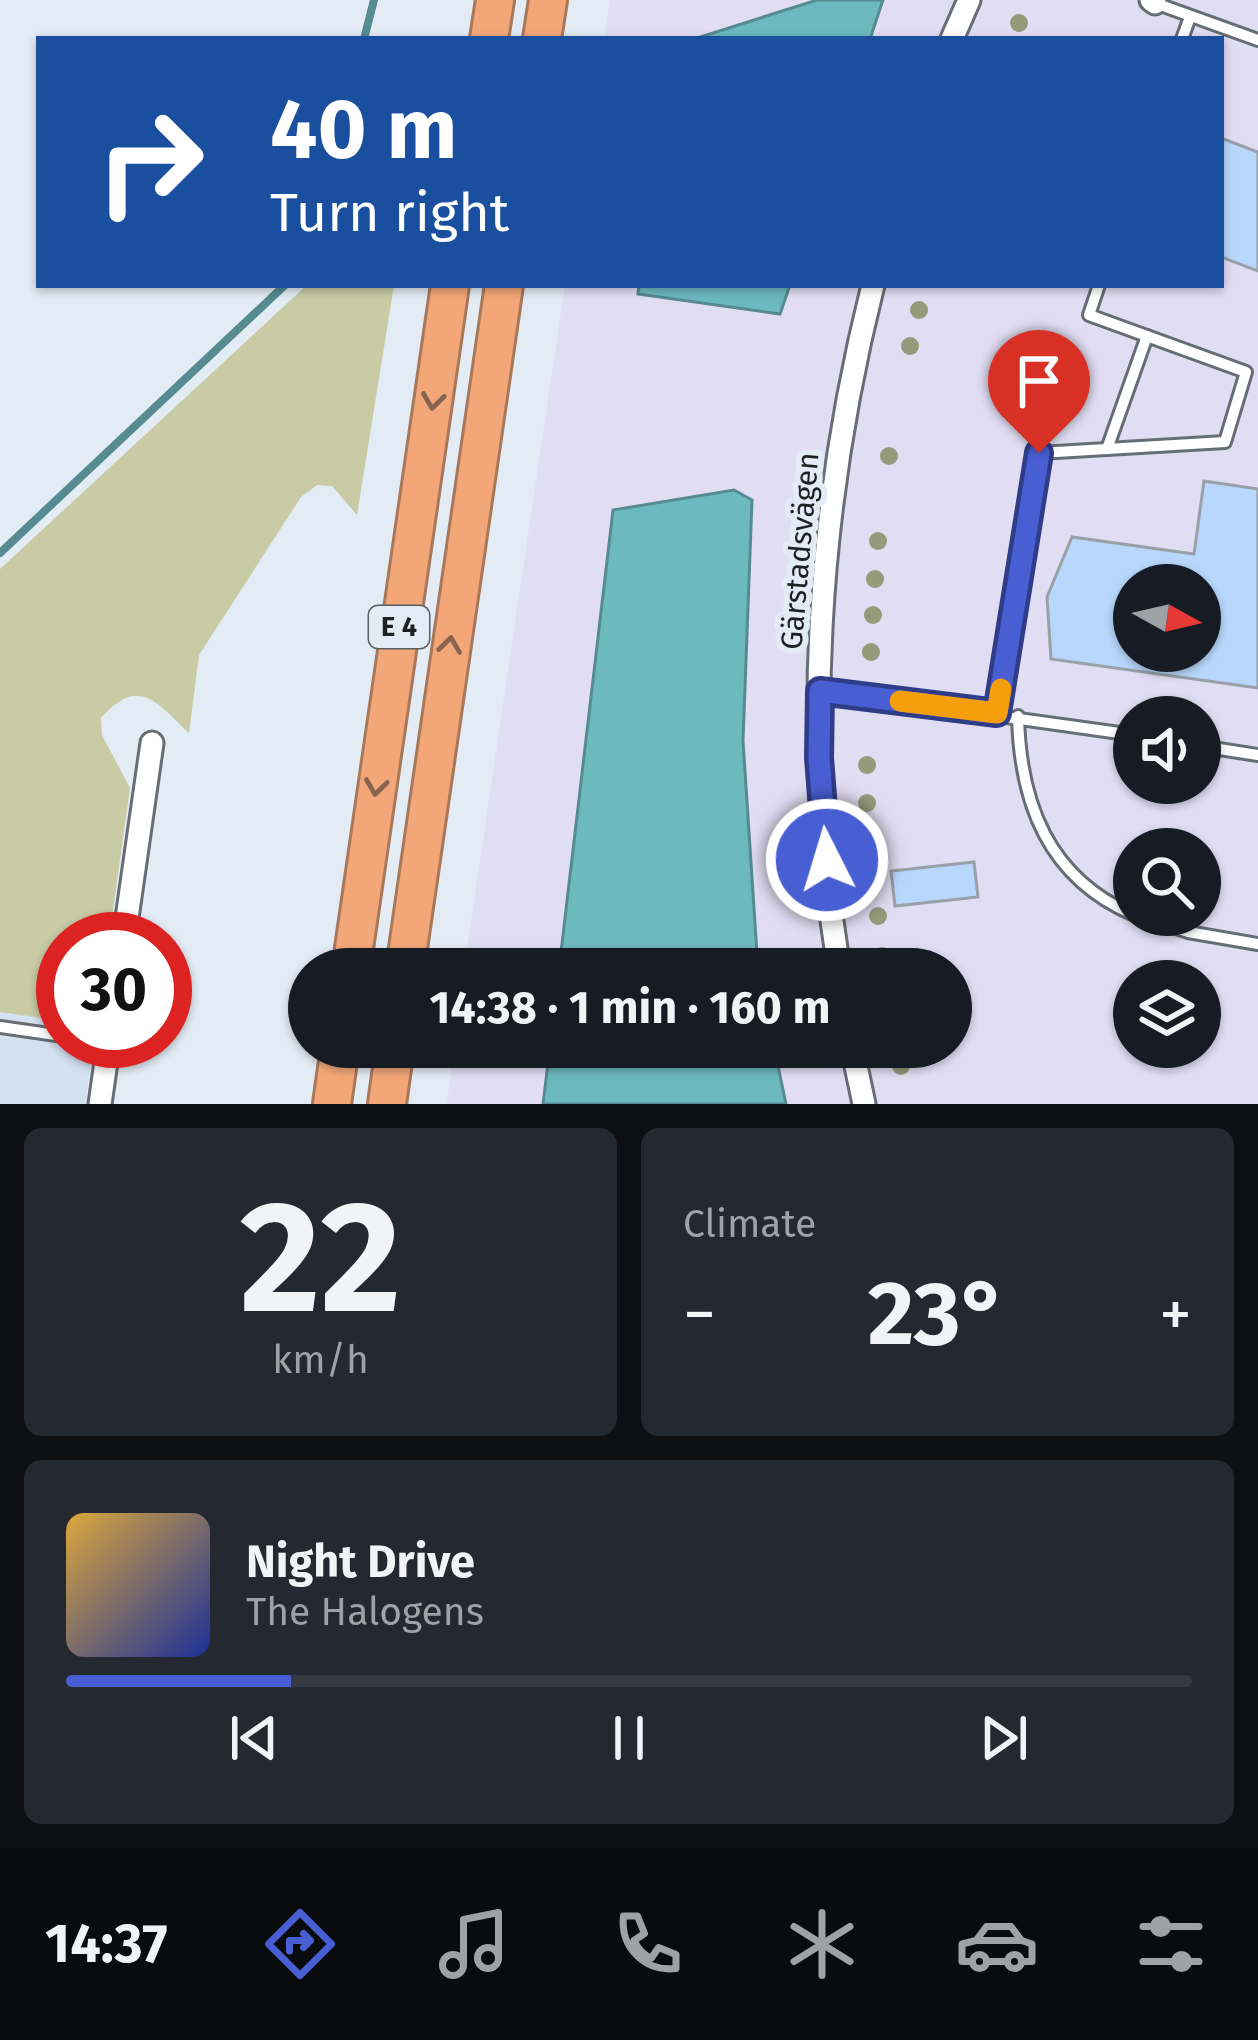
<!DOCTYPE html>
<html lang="en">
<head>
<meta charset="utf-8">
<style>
	:root { --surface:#171b24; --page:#242831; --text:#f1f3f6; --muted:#9ea1a6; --line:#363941; --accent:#485ed3 }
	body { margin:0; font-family:"Fira Sans",sans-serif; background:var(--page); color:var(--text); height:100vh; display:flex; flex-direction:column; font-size:45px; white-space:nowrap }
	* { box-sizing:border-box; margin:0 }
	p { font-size:39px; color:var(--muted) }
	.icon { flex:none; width:66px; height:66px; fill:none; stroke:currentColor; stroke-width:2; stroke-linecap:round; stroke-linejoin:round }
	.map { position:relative; height:1104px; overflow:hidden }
	.side { display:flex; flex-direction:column; gap:24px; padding:24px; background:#0d0f14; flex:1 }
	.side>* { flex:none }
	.top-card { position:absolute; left:36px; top:36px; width:1188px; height:252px; border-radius:0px; box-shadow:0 3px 9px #0004; background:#1a4fa0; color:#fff; overflow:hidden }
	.needle { width:78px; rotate:98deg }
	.fabs { position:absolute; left:1113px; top:564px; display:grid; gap:24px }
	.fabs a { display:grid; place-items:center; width:108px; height:108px; border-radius:50%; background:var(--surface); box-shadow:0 3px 9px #0004; font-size:60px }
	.speed { position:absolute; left:36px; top:912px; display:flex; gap:24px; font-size:60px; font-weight:700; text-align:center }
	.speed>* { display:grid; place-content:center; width:156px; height:156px; border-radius:50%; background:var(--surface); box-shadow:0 3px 9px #0004; line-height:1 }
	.speed .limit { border:18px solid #d22; background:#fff; color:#111 }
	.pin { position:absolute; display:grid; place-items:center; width:102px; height:102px; color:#fff; margin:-123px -51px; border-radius:50% 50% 50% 0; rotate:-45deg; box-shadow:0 0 12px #0007 }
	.pin .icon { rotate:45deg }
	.me { position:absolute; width:132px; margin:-66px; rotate:355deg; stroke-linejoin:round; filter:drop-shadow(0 0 9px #0008) }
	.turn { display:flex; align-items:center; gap:42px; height:252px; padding:0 36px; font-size:54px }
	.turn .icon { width:156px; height:156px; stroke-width:2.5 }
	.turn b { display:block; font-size:84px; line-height:102px }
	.big { font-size:90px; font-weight:700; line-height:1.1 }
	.side .card { flex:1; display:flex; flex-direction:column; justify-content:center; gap:18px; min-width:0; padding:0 42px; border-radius:18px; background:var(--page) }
	.side .dial { align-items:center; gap:0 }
	.dial b { font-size:156px; line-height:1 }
	.song { display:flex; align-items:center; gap:36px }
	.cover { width:144px; height:144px; border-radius:18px; background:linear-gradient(135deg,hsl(40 70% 55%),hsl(230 70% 35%)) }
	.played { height:12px; border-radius:6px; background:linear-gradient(90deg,var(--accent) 20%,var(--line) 20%) }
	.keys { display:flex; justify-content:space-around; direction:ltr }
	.heat { display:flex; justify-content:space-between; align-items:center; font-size:66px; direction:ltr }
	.side .tiles { flex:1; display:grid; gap:24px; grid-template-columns:1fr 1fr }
	.card:last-child { grid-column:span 2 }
	.trip { position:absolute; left:288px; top:948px; width:684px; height:120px; border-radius:60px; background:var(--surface); box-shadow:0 3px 9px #0004; font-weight:700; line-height:120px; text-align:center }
	.menu { display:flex; height:192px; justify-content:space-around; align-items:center; background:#090b0e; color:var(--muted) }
	.menu .icon { width:84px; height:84px }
	.menu .selected { color:var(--accent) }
	.menu b { font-size:54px; color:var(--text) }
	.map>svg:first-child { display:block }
	.built { fill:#d4e1f0 }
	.industrial { fill:#e1ddf3; fill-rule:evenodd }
	.green { fill:#c8cba4 }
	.water { fill:#6db9c0; stroke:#558b91; stroke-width:3 }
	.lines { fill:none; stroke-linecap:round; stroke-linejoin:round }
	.stream { stroke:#558b91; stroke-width:8 }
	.building { fill:#b7d8fc; stroke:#99a0a8; stroke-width:3; fill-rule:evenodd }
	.service-casing { stroke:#666d74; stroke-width:16 }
	.minor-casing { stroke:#666d74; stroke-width:27 }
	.motorway-casing { stroke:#a8785b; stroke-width:42 }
	.service { stroke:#fff; stroke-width:10 }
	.minor { stroke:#fff; stroke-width:21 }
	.motorway { stroke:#f3a778; stroke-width:36 }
	.tree { fill:#959a7a }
	.oneway { stroke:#88644e }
	.route-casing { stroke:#2f3d89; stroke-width:30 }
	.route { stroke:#485ed3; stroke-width:21 }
	.slow { stroke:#f59e0b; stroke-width:21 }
	.labels { text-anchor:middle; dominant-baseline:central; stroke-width:12; stroke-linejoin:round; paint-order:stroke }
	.shield { fill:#e3ebf4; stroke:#595e62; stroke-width:3 }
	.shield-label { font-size:27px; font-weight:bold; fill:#1e2124 }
	.street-label { font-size:30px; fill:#1e2124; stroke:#e3ebf4 }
</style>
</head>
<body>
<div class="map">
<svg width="1258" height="1104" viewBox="0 0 1258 1104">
	<rect width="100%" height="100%" fill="#e3ebf4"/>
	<!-- built -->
	<path class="built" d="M0,1012L63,1021V1041H94L85,1104H0Z"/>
	<!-- industrial -->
	<path class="industrial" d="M610,0H1258V1104H447L454,1047H951V969H464L565,285H1221V39H604ZM1134,585H1200V651H1134ZM1134,717H1200V783H1134ZM1134,849H1200V915H1134ZM1134,981H1200V1047H1134Z"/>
	<!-- green -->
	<path class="green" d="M307,285H394L357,515L332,486L317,485L301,497L199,655L189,733C156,702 139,675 101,718L102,735L130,788L109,939H63V1021L0,1012V569Z"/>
	<!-- water -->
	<g class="water">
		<path d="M817,0H883L870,39H694Z"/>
		<path d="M639,285H790L780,314L638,294Z"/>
		<path d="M734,490L752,500L743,741L758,969H559L613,510Z"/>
		<path d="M550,1047H774L786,1104H543Z"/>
	</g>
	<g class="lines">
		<!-- stream -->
		<g class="stream">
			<path d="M364,39L374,0"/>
			<path d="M0,553L285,285"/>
		</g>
	</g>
	<!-- building -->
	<g class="building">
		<path d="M1221,138L1258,152V271L1221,257Z"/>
		<path d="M1204,481L1258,489V688L1051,659L1047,597L1072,537L1194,554ZM1134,585H1200V651H1134Z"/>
		<path d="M974,862L978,897L895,906L891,871Z"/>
	</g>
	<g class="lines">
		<defs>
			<g id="service">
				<path d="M1155,3L1258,40"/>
				<path d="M1182,39L1190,17"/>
				<path d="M1107,449L1147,336"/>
				<path d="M820,691L1134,735"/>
				<path d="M997,713L1039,453L1225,442L1246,372L1089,315L1099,285"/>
				<path d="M1018,716C1020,803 1048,878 1134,915"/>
				<path d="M1200,746L1258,755"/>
				<path d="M1135,915L1188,932L1258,944"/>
				<path d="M0,1027L63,1036"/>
			</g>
			<g id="minor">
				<path d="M1151,0L1155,3"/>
				<path d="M952,39L969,0"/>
				<path d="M124,939L152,743"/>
				<path d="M839,969C802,741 817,508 873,285"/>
				<path d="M852,1047L864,1104"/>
				<path d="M100,1104L109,1041"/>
			</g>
			<g id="motorway">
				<path d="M489,39L495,0"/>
				<path d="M542,39L548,0"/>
				<path d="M351,969L450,285"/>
				<path d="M405,969L504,285"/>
				<path d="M332,1104L340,1047"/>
				<path d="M387,1104L395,1047"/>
			</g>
		</defs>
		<!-- service casing -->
		<use href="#service" class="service-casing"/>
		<!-- minor casing -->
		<use href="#minor" class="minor-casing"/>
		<!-- motorway casing -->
		<use href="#motorway" class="motorway-casing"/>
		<!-- service -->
		<use href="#service" class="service"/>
		<!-- minor -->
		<use href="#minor" class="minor"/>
		<!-- motorway -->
		<use href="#motorway" class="motorway"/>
	</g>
	<!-- trees -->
	<g class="tree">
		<circle cx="1019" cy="23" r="9"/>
		<circle cx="919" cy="310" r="9"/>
		<circle cx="910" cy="346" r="9"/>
		<circle cx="889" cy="456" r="9"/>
		<circle cx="878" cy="541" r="9"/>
		<circle cx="875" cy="579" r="9"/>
		<circle cx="873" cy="615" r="9"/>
		<circle cx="871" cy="652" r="9"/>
		<circle cx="867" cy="765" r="9"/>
		<circle cx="867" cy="803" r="9"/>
		<circle cx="871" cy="838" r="9"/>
		<circle cx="874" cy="880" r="9"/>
		<circle cx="878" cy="916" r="9"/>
		<circle cx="882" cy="956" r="9"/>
		<circle cx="901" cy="1066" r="9"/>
	</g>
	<!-- one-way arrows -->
	<defs><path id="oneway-chevron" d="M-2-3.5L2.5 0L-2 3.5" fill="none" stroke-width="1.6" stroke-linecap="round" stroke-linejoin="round" transform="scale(3)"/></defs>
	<g class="oneway">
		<use href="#oneway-chevron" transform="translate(433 401) rotate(98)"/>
		<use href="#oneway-chevron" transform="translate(450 645) rotate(-82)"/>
		<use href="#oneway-chevron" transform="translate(376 787) rotate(98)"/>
	</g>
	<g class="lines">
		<defs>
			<path id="route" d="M827,860L819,758L820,691L997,713L1039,453"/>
		</defs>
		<!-- route casing -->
		<use href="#route" class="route-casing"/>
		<!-- route -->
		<use href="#route" class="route"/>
		<!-- slow -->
		<path class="slow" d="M900,701L997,713L1001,689"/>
	</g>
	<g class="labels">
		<!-- shield labels -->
		<rect class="shield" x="369" y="606" width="60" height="42" rx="9"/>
		<g class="shield-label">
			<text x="399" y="627">E 4</text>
		</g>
		<!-- street labels -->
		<g class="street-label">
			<text transform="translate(800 551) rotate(-85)">Gärstadsvägen</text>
		</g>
	</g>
</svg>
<div class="fabs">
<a><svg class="needle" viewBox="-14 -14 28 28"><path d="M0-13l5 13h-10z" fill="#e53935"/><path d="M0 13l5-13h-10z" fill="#9ea1a6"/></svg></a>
<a><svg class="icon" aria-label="sound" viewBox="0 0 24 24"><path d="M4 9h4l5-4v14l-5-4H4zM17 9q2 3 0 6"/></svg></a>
<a><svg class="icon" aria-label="search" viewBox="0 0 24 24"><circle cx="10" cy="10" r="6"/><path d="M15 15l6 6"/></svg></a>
<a><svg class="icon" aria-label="layers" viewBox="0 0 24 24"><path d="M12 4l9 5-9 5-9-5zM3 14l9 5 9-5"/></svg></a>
</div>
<div class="speed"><div class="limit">30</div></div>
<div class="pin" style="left:1039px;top:453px;background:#d93025"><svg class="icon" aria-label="arrive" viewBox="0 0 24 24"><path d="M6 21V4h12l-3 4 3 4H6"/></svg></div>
<svg class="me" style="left:827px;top:860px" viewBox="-20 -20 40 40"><circle r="17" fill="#485ed3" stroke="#fff" stroke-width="3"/><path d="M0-11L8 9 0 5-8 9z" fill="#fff"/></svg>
<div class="trip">14:38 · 1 min · 160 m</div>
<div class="top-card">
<div class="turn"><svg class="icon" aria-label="right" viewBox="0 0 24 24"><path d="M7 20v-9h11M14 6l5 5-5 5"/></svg><div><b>40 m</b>Turn right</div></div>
</div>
</div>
<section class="side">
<div class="tiles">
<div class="card dial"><b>22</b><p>km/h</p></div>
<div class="card"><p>Climate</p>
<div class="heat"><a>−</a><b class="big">23°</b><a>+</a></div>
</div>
<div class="card">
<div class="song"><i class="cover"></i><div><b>Night Drive</b><p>The Halogens</p></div></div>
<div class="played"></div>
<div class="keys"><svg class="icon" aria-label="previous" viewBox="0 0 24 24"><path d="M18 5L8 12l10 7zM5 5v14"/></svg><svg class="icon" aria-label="pause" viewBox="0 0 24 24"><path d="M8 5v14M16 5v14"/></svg><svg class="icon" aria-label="next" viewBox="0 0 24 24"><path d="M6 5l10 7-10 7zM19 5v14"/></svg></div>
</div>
</div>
</section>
<nav class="menu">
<b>14:37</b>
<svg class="icon selected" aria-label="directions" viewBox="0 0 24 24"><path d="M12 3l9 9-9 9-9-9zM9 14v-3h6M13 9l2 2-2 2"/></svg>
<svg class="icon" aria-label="music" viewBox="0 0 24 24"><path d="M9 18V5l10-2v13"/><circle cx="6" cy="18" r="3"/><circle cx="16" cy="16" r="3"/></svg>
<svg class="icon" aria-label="phone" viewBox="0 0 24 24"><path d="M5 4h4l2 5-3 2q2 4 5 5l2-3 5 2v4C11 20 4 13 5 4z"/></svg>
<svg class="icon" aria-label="climate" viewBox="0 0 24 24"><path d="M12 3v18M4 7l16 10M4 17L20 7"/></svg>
<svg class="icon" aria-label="car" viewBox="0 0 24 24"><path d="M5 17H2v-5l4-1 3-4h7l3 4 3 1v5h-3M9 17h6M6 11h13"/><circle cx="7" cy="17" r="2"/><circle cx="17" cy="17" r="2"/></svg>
<svg class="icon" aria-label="filters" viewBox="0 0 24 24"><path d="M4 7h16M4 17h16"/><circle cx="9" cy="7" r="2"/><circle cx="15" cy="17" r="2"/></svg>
</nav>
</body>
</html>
